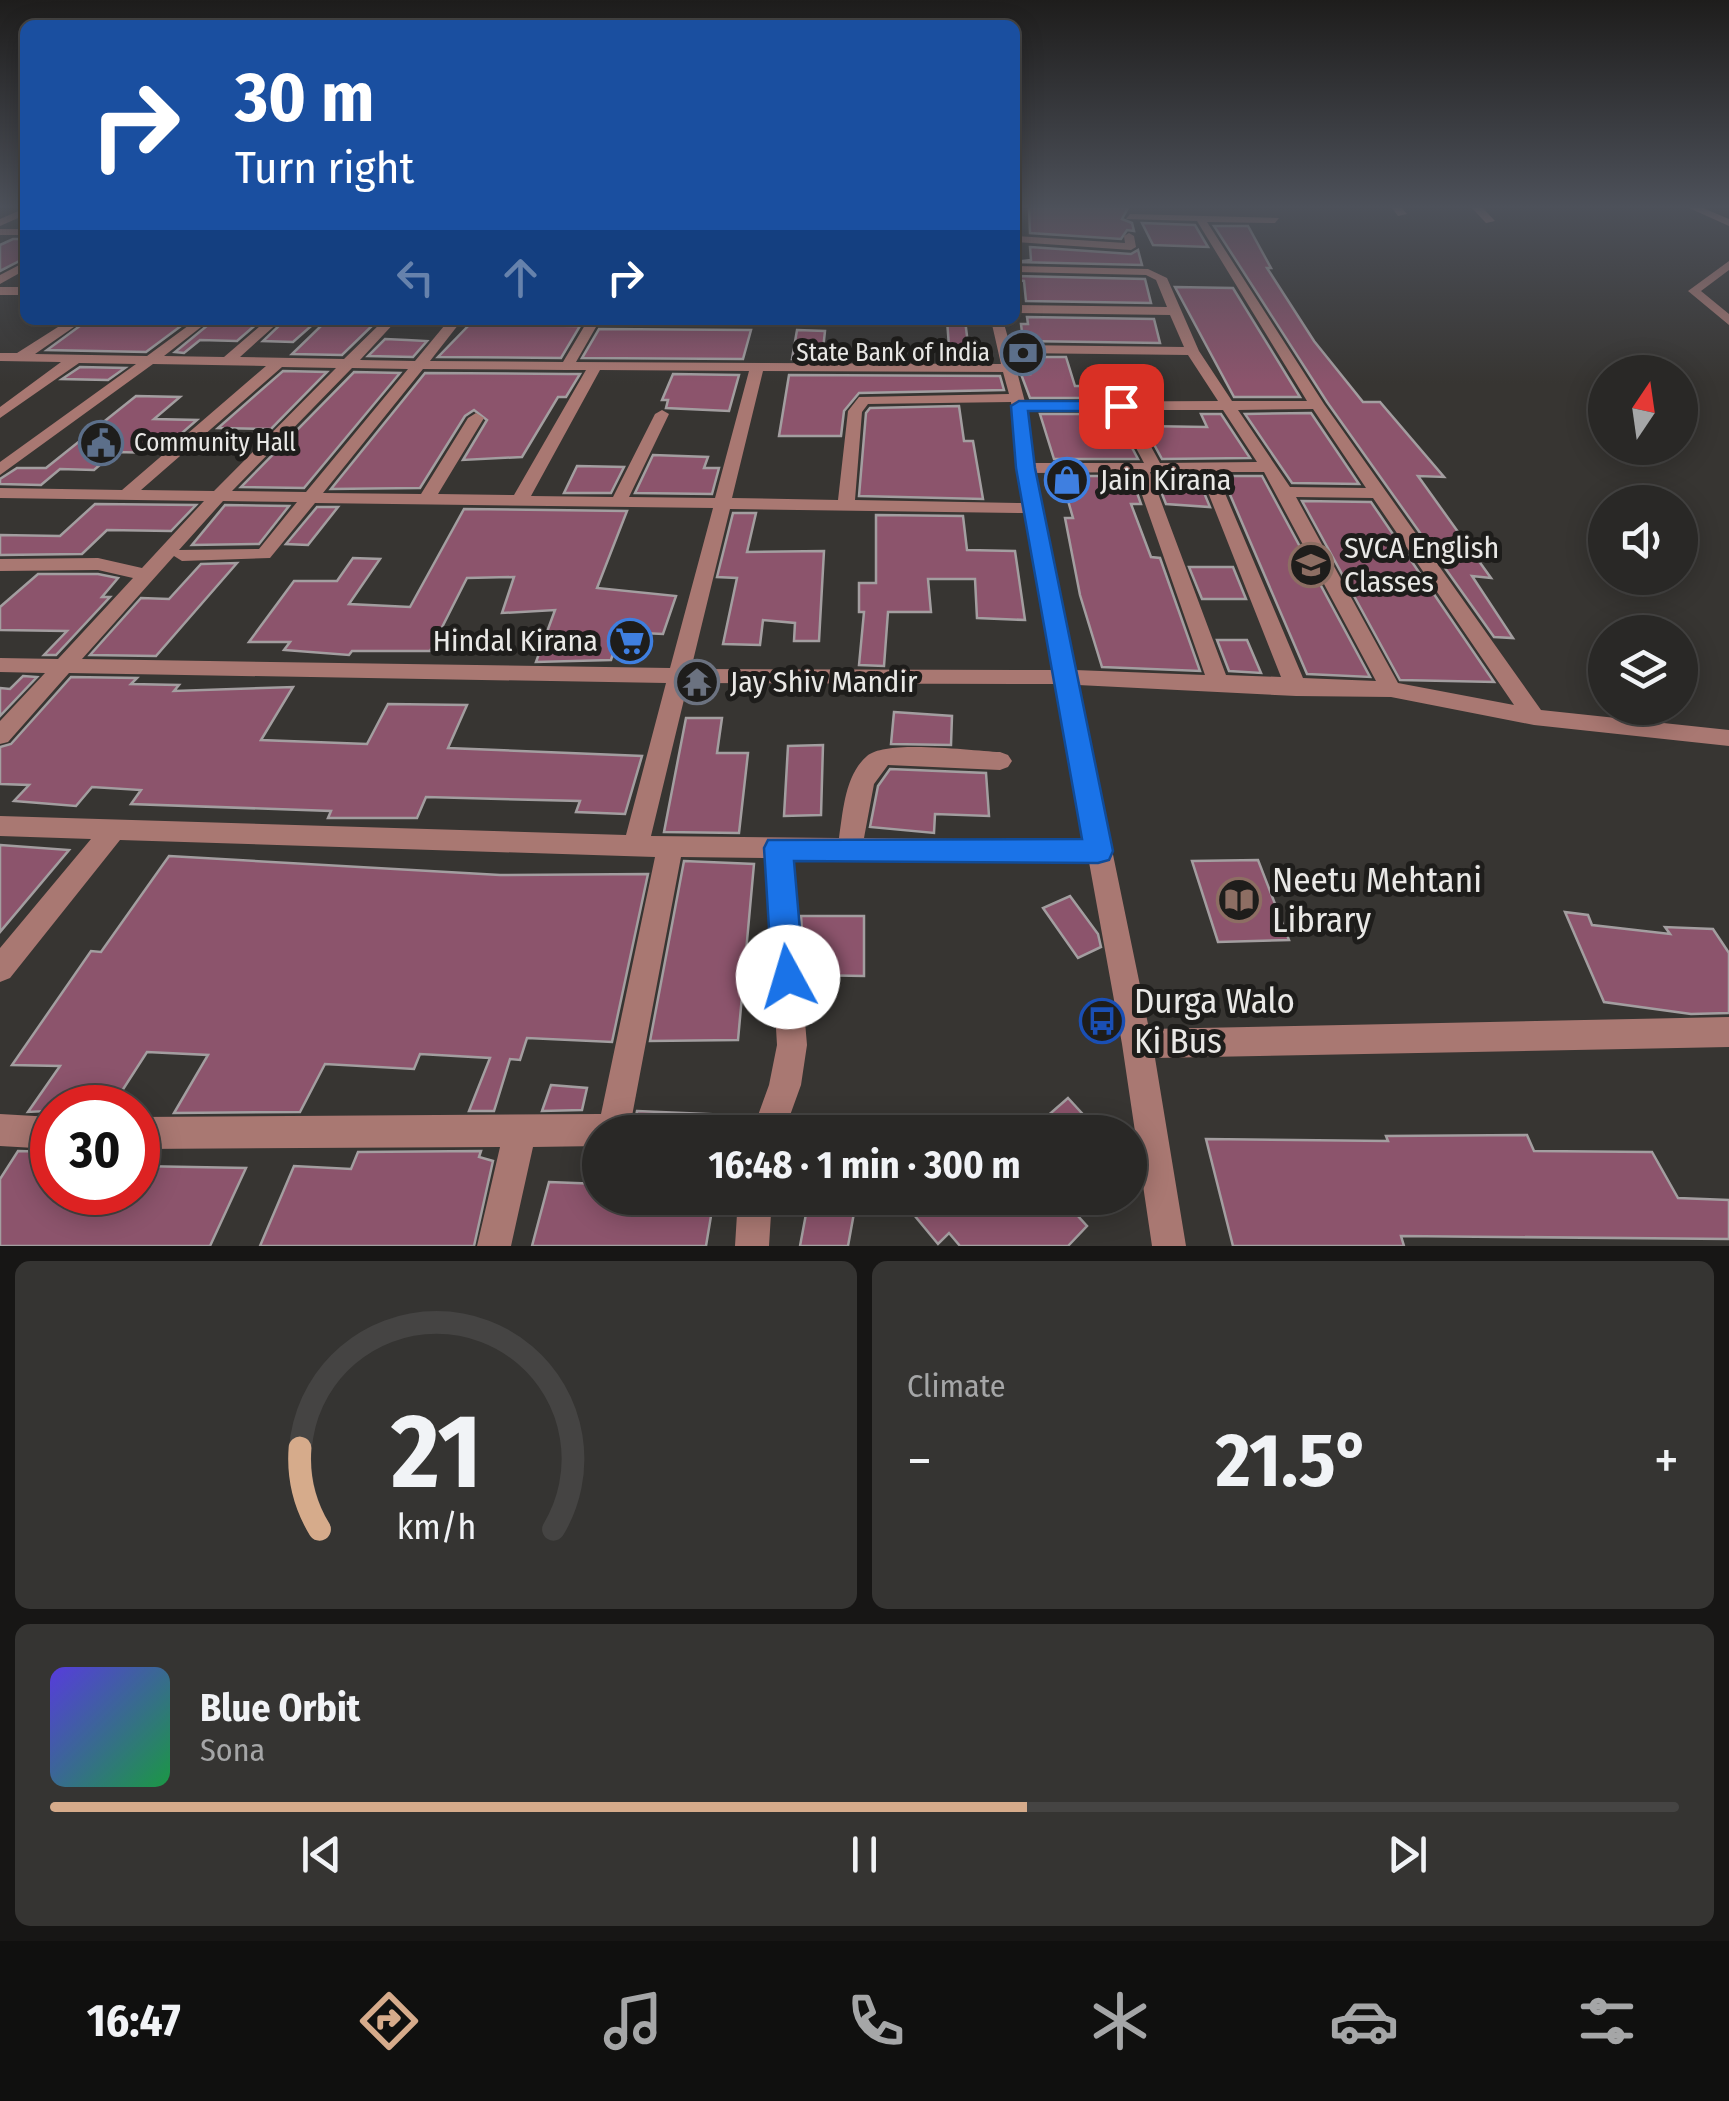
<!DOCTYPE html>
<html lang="en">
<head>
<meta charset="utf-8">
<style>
	:root { --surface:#292826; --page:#353432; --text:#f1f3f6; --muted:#a5a6a7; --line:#454443; --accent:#d6ab8b }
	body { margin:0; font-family:"Fira Sans Condensed",sans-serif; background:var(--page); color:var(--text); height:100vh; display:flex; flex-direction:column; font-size:38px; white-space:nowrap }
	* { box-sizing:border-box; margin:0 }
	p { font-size:32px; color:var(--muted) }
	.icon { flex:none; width:55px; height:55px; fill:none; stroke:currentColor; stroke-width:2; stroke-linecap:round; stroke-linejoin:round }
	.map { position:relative; height:1246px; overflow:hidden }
	.drawer { display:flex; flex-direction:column; gap:15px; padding:15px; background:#171615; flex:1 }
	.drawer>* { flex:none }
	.guide { position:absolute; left:20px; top:20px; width:1000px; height:305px; border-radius:15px; box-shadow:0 5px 25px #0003,0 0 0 2px var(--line); background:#1a4fa0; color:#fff; overflow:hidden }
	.needle { width:65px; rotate:13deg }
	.buttons { position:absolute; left:1588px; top:355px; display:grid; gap:20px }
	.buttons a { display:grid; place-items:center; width:110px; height:110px; border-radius:50%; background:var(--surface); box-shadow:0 5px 25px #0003,0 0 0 2px var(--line); font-size:50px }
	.speed { position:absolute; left:30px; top:1085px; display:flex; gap:20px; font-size:50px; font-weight:700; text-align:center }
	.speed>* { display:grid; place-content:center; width:130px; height:130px; border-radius:50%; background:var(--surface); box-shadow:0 5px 25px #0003,0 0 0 2px var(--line); line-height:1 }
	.speed .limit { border:15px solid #d22; background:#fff; color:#111 }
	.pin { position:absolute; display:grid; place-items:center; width:85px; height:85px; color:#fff; margin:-42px; border-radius:20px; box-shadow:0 5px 15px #0006 }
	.me { position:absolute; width:110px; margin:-55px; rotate:354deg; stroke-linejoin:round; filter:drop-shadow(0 0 8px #0008) }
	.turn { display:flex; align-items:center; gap:35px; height:210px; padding:0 50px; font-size:45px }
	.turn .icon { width:130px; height:130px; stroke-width:2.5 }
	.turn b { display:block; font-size:70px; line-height:85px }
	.lanes { display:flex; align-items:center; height:95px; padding:0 50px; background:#0003; justify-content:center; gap:50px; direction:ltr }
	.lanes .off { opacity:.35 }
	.big { font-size:75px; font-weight:700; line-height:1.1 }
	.drawer .widget { flex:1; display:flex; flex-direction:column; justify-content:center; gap:15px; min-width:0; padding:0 35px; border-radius:15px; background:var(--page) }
	.drawer .dial { align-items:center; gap:0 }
	.dial svg { height:260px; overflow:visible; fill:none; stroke:var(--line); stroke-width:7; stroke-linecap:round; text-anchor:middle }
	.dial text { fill:var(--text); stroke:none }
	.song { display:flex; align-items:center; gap:30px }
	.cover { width:120px; height:120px; border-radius:15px; background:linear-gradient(135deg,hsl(250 70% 55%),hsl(140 70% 35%)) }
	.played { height:10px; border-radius:5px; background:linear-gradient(90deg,var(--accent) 60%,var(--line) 60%) }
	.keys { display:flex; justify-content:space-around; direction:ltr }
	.heat { display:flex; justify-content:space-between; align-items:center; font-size:55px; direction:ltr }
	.drawer .tiles { flex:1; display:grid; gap:15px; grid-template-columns:1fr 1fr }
	.widget:last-child { grid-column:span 2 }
	.trip { position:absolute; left:582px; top:1115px; width:565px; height:100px; border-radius:50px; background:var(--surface); box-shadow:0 5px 25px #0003,0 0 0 2px var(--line); font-weight:700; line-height:100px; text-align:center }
	.menu { display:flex; height:160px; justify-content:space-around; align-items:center; background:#10100f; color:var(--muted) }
	.menu .icon { width:70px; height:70px }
	.menu .selected { color:var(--accent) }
	.menu b { font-size:45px; color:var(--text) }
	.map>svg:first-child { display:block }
	.building { fill:#8c546c; stroke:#a39ea0; stroke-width:2.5 }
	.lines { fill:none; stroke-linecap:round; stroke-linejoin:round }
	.street { fill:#a97872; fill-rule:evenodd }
	.route { fill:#1a73e8; stroke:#114b97; stroke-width:2.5 }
	.labels { text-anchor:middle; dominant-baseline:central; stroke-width:10; stroke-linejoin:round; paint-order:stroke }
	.far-poi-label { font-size:25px; fill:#e9e8e6; stroke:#1e1d1b; text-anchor:end }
	.poi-label { font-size:30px; fill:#e9e8e6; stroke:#1e1d1b; text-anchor:start }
	.near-poi-label { font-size:35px; fill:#e9e8e6; stroke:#1e1d1b; text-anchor:start }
</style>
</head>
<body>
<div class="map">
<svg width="1729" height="1246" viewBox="0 0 1729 1246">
	<rect width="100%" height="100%" fill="#373532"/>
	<!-- building -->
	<g class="building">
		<path d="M1029,208H1128L1122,219L1132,223L1134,231L1127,230L1121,239L1030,233Z"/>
		<path d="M1142,223L1195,225L1208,247L1153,245Z"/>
		<path d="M1214,226H1248L1271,268H1267L1314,341L1363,402H1380L1444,477L1418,476L1491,578L1472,576L1513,638L1494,637L1327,402Z"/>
		<path d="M13,239H25V258L0,271V245Z"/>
		<path d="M1030,247L1131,254L1138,250L1142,265L1015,262L1031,260Z"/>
		<path d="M1015,276L1145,279L1151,303L1026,301L1024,281L1015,280Z"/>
		<path d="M1175,287L1233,288L1300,397H1234Z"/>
		<path d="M1027,317L1154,319L1160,343L1023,341L1021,324H1028Z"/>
		<path d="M88,320L135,321L189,320L146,352L47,350Z"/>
		<path d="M214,320L260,321L237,341L200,340L184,353L175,352Z"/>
		<path d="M285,320H318L293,342L263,341Z"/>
		<path d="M474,320H507L503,325L580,326L561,358L438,357Z"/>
		<path d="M947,320H965L970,360H950Z"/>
		<path d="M324,323H375L342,355L292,354Z"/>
		<path d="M599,329L751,330L743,359L582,358Z"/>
		<path d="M797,330L825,331L822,359H792Z"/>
		<path d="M385,339L407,340L427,341L413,357L368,356Z"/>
		<path d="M1026,357H1066L1075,386H1107L1111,398H1030L1021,374H1030Z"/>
		<path d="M80,367L125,368L108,380L62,379Z"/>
		<path d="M283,371L327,372L271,429L218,428Z"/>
		<path d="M354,372L400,373L304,488L241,487Z"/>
		<path d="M425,373L567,374H580L566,397H558L522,457L463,460L487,420L474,410L465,416L420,488L331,489Z"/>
		<path d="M673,374L739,375L729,411L666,408L668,400H662Z"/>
		<path d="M789,375L1000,376L1004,390L859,393L844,411L841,436H779Z"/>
		<path d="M136,396L180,397L154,419L197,420L159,453L115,452L94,470L60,469L41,485L0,484V479L17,468H46Z"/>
		<path d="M959,406L964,441H973L983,499L859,496L866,413L870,408Z"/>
		<path d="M1311,413L1359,484L1292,483L1245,414Z"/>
		<path d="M1040,414H1114L1138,459H1054Z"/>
		<path d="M1201,414H1221L1250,458L1162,459L1144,426L1207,427Z"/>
		<path d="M653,455L708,457L704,468H719L712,494L635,493Z"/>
		<path d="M577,466L624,467L611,493H564Z"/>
		<path d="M1061,476H1131L1141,504H1131L1151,557L1160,558L1200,671L1102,667L1080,595L1065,518H1073Z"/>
		<path d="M1155,476H1197L1210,507L1166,504Z"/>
		<path d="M1222,476H1262L1370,677L1307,674Z"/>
		<path d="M1302,501L1371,502L1494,682L1400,680Z"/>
		<path d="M95,504L196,505L171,531L107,530L82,554L0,555V535L60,536Z"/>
		<path d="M225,505L289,506L259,544L192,545Z"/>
		<path d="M317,507H338L308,545L286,544Z"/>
		<path d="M464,509L627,511L597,588L676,596L663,634L620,632L611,660L536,662L555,610L502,613L514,577L467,578L430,651H352L349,655L284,650L290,642H249L294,581H337L353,558L380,559L349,604L410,607Z"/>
		<path d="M733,513H756L747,552L824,551L819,641H794L795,623L763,620L760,645L723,644L737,578L717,577Z"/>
		<path d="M876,515L963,516L967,550L1015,551L1025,620L977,618L975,579H928L931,612H888L884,666L859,665L864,612H859V583H876Z"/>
		<path d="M237,563L156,656L90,655L141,598L169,599L201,564Z"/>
		<path d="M1189,567H1233L1246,599H1202Z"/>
		<path d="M38,574H98L118,578L102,597H110L56,655H44L67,631L0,630V607Z"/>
		<path d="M1217,640H1247L1261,673L1229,671Z"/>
		<path d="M23,676L37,677L0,716V688L10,689Z"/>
		<path d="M71,677L137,678L131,684L179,685L174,691L293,687L261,740L367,744L388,704L467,705L448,748L642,756L625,814L576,812L580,801L426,797L417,818H328L331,811L131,804L141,790L92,787L76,806L14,801L29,785L0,784V747L11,744Z"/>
		<path d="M894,712L952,716L951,745L891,744Z"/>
		<path d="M686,718H722L717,753H748L739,833L664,832Z"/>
		<path d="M823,745L821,815L784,816L788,746Z"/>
		<path d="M890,769L986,773L989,816L935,814L934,833L870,827L878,786Z"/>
		<path d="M0,845L69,850L0,932Z"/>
		<path d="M169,856L500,875L648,874L612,1042L527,1038L520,1060L510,1059L494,1111H469L490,1058L420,1054L414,1069L325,1064L300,1112L174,1113L208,1055L147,1052L111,1108L28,1112L60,1066L12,1065L91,951L101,952Z"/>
		<path d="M1258,860L1289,940L1218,942L1192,861Z"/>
		<path d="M684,861L754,864L738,1040L650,1041Z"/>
		<path d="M1070,896L1098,934L1101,947L1078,958L1043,908Z"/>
		<path d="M1565,912L1588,915L1592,925L1670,934L1665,927L1713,929L1729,953V1013L1691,1014L1604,1002Z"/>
		<path d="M801,916H864V976L805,975Z"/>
		<path d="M551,1085L587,1088L582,1110L542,1111Z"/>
		<path d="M1068,1098L1089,1121L1076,1132H1029Z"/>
		<path d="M637,1111L729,1115V1132H633Z"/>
		<path d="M1527,1135L1534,1151L1652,1152L1678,1198L1729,1200V1239L1401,1236L1404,1246H1233L1206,1139L1388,1141L1386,1136Z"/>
		<path d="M18,1151L52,1152V1192H138V1166L246,1168L210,1246H0V1179Z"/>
		<path d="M481,1151L479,1157L493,1161L474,1246H260L294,1166L351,1169L358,1152Z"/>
		<path d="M549,1182L600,1184V1198H714L706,1246H532Z"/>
		<path d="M809,1198L856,1202L848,1246H800Z"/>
		<path d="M900,1198H1098L1078,1216L1087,1226L1068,1246H960L949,1233L938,1244Z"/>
	</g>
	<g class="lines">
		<!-- street -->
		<g class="street">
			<path d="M25,208V215L0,226V219Z"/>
			<path d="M1392,208H1402L1407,214L1398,216Z"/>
			<path d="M1472,208H1483L1495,221L1486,223Z"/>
			<path d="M1689,208H1703L1729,219V226Z"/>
			<path d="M1130,214L1279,218L1275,223L1207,222L1324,404L1541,710L1729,730V746L1534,725L1391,697L1296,696L1078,685L1149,1029L1729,1017V1047L1155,1058L1186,1246H1152L1122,1044L1089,862L791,858L807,1045L801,1085L784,1132H752L769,1085L777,1045L766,858L681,857L629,1132H600V1146L533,1147L511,1246H477L500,1147L138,1149V1117L601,1114L655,857L120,840L10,978L0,982V948L91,839L0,836V816L626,835L666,683L69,673L8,742L0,744V721L45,673L0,672V658L58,659L133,578L98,570L0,571V559L98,558L142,568L204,501L0,498V488L122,490L266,366L153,364L0,475V462L136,364L79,363L0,418V407L61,362L0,361V353H17L69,320H84L35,354L147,356L196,320H210L164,356L224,357L267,320H281L240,357L344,359L384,320H397L360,360L415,361L449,320H462L430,361L563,362L588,320H600L576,362L1001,364L991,320H1003L1010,345L1184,347L1170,315L1015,313V305L1167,307L1156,280L1146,275L1015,272V266L1148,269L1167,278L1199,351L1232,401H1307L1197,221L1126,219ZM1012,353L1188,355L1218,401L1025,402ZM282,367L336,368L214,491L141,490ZM352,368L408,369L306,492L232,491ZM423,369L567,370H586L514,495L438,494L484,418L476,413L468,418L421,494L323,493ZM600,370L749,371L715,498L629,497L669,414L662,410L655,414L613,497L531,496ZM763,371L1003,372L1009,394L859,397L848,411L838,500L732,498ZM1011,402L1023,503L855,500L862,412L868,404ZM1313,409L1366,488L1290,487L1238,410ZM1027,410H1116L1144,463H1033ZM1131,410H1223L1257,462L1160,463ZM1134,472L1205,675L1075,670L1034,473ZM1150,472H1200L1281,677L1226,675ZM1216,472H1264L1376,681L1303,678ZM1296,497L1373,498L1514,705L1398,683ZM223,501L297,502L259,549L179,550ZM315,503L713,508L670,668L82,659L174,556L182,561L270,558ZM730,509L1025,513L1054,670L691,669ZM688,683L1056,684L1085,840L864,838L874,784L888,765L1000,770L1008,767L1012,761L1008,755L1000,752C972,751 886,739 867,756C845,775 843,811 839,838L651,836Z"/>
			<rect x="0" y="229" width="25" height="6"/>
			<path d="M1129,233L1134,236L1136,247L1131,250L1015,242V236L1125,243L1124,236Z"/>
			<path d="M1729,261V270L1701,291L1729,314V325L1688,291Z"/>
			<path d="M25,262V270L0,284V275Z"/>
			<rect x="0" y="287" width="25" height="8"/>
			<path d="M0,1114L52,1117V1149L0,1146Z"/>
			<path d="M738,1198H772L769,1246H735Z"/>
		</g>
	</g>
	<!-- sky -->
	<linearGradient id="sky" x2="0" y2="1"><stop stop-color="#1e1d1c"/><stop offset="0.54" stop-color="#4d515a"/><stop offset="1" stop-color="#4d515a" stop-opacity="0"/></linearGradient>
	<rect width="1729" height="383" fill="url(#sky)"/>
	<!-- route -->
	<path class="route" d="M1019,401H1121L1129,406L1121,411H1028L1035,468L1113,851L1109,860L1098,863L794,861L804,977L799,988L788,992L776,988L772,977L764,848L768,840L1082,839L1016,468L1011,406Z"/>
	<!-- icons -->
	<defs>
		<symbol id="bank-ring" viewBox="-11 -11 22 22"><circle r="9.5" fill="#1e1d1b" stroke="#5c6f8a" stroke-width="1.5"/><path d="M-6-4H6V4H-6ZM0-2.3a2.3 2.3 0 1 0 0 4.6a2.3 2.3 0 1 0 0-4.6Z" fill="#5c6f8a"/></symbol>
		<symbol id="civic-ring" viewBox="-11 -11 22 22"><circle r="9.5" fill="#1e1d1b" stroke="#5c6f8a" stroke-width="1.5"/><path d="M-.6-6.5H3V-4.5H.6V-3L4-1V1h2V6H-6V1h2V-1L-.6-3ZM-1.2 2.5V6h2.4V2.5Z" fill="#5c6f8a"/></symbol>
		<symbol id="shop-ring" viewBox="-11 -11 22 22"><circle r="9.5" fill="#1e1d1b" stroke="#3f7fe0" stroke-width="1.5"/><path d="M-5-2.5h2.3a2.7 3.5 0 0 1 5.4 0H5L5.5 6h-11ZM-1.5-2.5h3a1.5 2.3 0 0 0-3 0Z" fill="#3f7fe0"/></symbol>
		<symbol id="school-ring" viewBox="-11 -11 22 22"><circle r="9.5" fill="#1e1d1b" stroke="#8d6e63" stroke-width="1.5"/><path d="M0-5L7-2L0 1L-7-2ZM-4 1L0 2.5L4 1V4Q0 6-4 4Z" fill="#8d6e63"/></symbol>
		<symbol id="supermarket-ring" viewBox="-11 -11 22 22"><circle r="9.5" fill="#1e1d1b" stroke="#3f7fe0" stroke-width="1.5"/><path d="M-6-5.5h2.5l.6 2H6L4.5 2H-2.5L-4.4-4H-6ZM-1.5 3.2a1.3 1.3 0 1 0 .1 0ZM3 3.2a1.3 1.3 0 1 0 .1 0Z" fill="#3f7fe0"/></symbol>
		<symbol id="temple-ring" viewBox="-11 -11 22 22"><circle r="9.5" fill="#1e1d1b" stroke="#6b7280" stroke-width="1.5"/><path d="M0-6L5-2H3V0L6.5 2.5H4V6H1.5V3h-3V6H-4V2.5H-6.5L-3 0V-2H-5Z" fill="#6b7280"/></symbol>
		<symbol id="library-ring" viewBox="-11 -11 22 22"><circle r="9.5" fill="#1e1d1b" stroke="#8d6e63" stroke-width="1.5"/><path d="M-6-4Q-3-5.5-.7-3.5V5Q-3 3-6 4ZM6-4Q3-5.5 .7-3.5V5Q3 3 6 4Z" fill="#8d6e63"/></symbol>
		<symbol id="bus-ring" viewBox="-11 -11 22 22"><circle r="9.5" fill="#1e1d1b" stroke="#1a4fb4" stroke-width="1.5"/><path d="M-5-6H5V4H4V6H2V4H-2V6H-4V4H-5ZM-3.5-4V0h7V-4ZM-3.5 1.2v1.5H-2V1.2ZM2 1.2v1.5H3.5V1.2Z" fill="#1a4fb4"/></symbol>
	</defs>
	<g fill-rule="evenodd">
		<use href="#bank-ring" x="998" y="328" width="50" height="50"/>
		<use href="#civic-ring" x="76" y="418" width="50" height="50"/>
		<use href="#shop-ring" x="1042" y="455" width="50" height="50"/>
		<use href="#school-ring" x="1286" y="540" width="50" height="50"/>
		<use href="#supermarket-ring" x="605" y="616" width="50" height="50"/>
		<use href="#temple-ring" x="672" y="657" width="50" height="50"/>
		<use href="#library-ring" x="1214" y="875" width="50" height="50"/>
		<use href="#bus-ring" x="1077" y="996" width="50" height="50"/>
	</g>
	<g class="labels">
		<!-- far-poi labels -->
		<g class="far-poi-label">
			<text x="990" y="353">State Bank of India</text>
			<text x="134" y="443" text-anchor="start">Community Hall</text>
		</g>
		<!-- poi labels -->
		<g class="poi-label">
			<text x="1100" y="480">Jain Kirana</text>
			<text x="1344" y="548">SVCA English<tspan x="1344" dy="34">Classes</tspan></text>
			<text x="598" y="641" text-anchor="end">Hindal Kirana</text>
			<text x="730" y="682">Jay Shiv Mandir</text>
		</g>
		<!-- near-poi labels -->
		<g class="near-poi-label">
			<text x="1272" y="880">Neetu Mehtani<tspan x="1272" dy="40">Library</tspan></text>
			<text x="1134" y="1001">Durga Walo<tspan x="1134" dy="40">Ki Bus</tspan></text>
		</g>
	</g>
</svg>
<div class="buttons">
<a><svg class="needle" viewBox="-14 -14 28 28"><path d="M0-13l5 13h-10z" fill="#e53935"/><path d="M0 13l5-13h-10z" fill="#a5a6a7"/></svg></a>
<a><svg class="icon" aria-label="sound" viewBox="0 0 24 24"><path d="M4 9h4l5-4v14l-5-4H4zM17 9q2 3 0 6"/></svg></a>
<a><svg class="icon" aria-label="layers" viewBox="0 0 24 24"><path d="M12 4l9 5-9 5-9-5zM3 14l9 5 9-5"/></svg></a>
</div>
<div class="speed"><div class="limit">30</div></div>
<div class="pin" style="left:1121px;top:406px;background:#d93025"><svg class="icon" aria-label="arrive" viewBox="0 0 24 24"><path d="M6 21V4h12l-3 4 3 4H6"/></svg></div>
<svg class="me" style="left:788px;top:977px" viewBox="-20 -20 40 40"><circle r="19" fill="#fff"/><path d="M0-13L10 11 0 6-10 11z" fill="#1a73e8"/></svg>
<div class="trip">16:48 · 1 min · 300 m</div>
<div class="guide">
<div class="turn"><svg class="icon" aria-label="right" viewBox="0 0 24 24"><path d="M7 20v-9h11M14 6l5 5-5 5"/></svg><div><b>30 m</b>Turn right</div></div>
<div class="lanes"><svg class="icon off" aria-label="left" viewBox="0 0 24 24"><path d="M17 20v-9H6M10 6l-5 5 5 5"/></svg><svg class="icon off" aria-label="ahead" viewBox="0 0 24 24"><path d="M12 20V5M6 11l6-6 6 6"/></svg><svg class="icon" aria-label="right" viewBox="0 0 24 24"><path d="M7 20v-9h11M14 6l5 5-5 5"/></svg></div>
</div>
</div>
<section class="drawer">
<div class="tiles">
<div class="widget dial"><svg viewBox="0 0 100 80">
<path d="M14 69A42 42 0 1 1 86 69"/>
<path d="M14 69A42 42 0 0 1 8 44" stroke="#d6ab8b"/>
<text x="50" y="56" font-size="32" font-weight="700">21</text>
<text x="50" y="72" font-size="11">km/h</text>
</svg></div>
<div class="widget"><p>Climate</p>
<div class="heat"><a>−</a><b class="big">21.5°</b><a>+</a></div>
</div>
<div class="widget">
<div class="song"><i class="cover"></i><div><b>Blue Orbit</b><p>Sona</p></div></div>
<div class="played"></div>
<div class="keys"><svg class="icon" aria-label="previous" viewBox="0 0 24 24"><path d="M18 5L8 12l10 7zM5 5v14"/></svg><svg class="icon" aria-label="pause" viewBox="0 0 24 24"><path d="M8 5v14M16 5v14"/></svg><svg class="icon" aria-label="next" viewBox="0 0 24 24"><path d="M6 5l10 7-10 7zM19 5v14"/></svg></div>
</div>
</div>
</section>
<nav class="menu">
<b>16:47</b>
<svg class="icon selected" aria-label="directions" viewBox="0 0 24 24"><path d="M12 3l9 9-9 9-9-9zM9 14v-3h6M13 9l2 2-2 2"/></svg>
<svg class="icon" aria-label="music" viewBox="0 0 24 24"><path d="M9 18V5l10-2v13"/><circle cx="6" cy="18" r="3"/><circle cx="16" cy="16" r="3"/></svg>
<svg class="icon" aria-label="phone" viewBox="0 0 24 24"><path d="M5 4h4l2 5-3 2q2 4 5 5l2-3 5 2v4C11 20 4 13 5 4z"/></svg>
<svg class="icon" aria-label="climate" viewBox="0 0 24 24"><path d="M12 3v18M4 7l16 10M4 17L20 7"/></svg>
<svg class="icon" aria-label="car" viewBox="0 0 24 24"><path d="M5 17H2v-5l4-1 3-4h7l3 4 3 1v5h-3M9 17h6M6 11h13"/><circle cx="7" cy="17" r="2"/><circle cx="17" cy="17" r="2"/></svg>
<svg class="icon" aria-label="filters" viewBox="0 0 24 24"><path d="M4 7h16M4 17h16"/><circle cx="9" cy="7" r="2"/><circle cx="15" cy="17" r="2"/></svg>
</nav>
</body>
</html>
